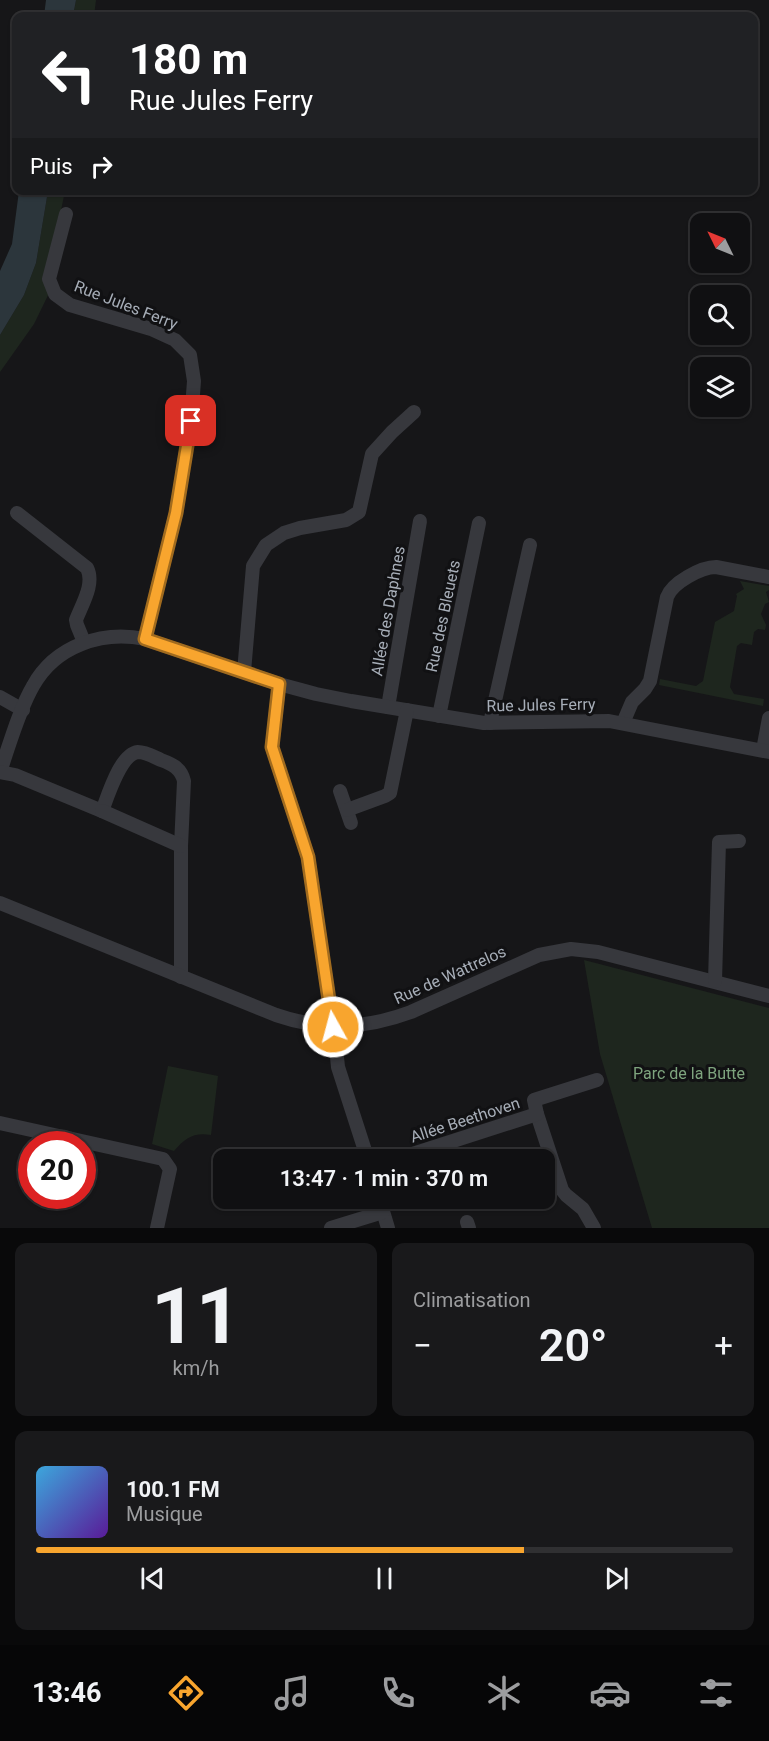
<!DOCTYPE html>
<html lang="fr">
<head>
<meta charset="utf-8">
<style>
	:root { --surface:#101012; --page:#19191b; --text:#f1f3f6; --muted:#9c9d9f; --line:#303032; --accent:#f8a52e }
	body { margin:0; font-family:Roboto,sans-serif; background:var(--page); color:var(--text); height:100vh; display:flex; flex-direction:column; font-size:22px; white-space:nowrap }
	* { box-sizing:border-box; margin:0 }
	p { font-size:20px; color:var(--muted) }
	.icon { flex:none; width:33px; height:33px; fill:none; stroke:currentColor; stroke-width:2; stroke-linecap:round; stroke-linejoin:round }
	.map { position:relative; height:1228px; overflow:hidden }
	.sheet { display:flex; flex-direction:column; gap:15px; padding:15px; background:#09090a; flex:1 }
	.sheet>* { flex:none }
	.banner { position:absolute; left:12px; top:12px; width:746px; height:183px; border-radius:12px; box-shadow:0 2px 4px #0004,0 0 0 2px var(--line); background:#202124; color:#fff; overflow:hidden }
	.needle { width:39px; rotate:313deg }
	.tools { position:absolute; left:690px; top:213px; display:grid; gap:12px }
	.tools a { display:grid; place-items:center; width:60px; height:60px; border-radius:12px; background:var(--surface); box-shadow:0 2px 4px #0004,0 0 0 2px var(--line); font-size:30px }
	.speed { position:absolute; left:18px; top:1131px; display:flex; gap:12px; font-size:30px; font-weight:700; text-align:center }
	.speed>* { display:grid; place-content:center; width:78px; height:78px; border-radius:50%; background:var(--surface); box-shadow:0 2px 4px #0004,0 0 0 2px var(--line); line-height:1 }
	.speed .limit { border:9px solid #d22; background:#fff; color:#111 }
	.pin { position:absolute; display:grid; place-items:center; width:51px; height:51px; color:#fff; margin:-26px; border-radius:12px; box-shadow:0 3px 9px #0006 }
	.me { position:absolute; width:66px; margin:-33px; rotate:353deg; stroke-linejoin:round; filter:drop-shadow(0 0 4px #0008) }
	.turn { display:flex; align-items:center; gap:21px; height:126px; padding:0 18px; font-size:27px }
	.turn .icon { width:78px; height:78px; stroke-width:2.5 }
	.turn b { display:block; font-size:42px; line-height:51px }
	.then { display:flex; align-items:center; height:57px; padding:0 18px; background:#0003; gap:12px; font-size:22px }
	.big { font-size:45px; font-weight:600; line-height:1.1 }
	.sheet .card { flex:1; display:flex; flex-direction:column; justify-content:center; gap:9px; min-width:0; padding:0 21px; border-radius:12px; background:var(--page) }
	.sheet .dial { align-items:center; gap:0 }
	.dial b { font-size:78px; line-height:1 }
	.song { display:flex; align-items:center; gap:18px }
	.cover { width:72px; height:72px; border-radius:9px; background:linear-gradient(135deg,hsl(200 70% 55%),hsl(270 70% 35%)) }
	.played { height:6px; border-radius:3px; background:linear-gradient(90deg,var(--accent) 70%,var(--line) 70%) }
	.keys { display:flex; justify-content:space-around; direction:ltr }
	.heat { display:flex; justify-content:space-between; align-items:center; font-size:33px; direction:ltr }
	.sheet .tiles { flex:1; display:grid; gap:15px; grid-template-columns:1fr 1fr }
	.card:last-child { grid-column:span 2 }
	.trip { position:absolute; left:213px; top:1149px; width:342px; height:60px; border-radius:12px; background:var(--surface); box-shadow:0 2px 4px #0004,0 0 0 2px var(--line); font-weight:600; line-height:60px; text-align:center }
	.tabs { display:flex; height:96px; justify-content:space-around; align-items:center; background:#060607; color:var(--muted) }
	.tabs .icon { width:42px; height:42px }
	.tabs .active { color:var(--accent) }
	.tabs b { font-size:27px; color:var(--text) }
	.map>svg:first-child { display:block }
	.green { fill:#1e261e }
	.water { fill:#2c363c }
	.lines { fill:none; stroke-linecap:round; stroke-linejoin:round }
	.minor { stroke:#37383d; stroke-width:14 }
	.route-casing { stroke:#a16b1e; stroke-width:15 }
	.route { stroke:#f8a52e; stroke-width:10 }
	.labels { text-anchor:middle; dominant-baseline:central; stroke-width:6; stroke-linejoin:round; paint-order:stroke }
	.street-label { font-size:16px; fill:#a7aeb8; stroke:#111113 }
	.park-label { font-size:16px; fill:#7ea47e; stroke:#111113 }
</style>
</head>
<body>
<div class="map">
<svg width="769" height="1228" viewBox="0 0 769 1228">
	<rect width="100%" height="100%" fill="#161618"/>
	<!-- green -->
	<g class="green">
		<path d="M76,0H96L94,16H73Z"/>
		<path d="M48,191H65L60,215L54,283L34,324L0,372V335L24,295L36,263Z"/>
		<path d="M740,581L769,586V590L766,592L769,602L765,604L761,614L766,625L765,630L758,629L754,632L752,645L741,643L737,646L730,687L734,694L764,699L763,706L659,685L660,679L696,686L703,681L715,622L734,611L737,596L736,594L744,589Z"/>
		<path d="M584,960L769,1008V1228H652L600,1054Z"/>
		<path d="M168,1066L218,1076L211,1135C194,1132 185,1138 174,1151L152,1144Z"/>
	</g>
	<!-- water -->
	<g class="water">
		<path d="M46,0H76L73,16H44Z"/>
		<path d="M19,191H48L36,263L24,295L0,335V271L12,244Z"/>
	</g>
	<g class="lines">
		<!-- minor -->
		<g class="minor">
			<path d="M66,214L49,279L55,294L70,305L151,329L175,340L190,355L194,381L191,421L176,513L145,639"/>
			<path d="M17,513L87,568C95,584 82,604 76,620L77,625L84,642"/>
			<path d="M244,672L253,566L266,545L284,533L300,528L346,520L359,512L372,454L392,432L414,412"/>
			<path d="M279,684L272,747L308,857L333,1027"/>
			<path d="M0,697L23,710"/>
			<path d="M388,707L420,521"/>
			<path d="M439,716L479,523"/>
			<path d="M490,723L530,545"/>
			<path d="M623,723L632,702L645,689L650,681L667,597C672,583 701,567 716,567L769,577"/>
			<path d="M763,750L769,718"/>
			<path d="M0,772C9,746 19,710 33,686C55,646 102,630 145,639L279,684L316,694L351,701L484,723L609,721L769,752"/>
			<path d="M0,772L15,775L102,811C108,796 120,754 138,752C146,752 154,757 161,760C172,764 181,768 184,781L181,846V977"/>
			<path d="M340,791L351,823"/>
			<path d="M347,810L385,796L390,793L407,710"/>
			<path d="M102,811L181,846"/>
			<path d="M0,903L276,1015C323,1031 365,1029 411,1012L539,955L571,949L598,952L769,996"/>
			<path d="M715,981L719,842L739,841"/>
			<path d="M338,1027L337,1057L338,1067L368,1160"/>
			<path d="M537,1114L562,1190L566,1195L583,1209L594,1228"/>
			<path d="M0,1123L163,1159L170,1169L157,1228"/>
			<path d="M394,1160L537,1114L534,1100L597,1080"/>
			<path d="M379,1198L388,1228"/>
			<path d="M467,1222L469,1228"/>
			<path d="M331,1228L383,1212"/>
		</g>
	</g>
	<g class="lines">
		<defs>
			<path id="route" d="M191,421L176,513L145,639L279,684L272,747L308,857L333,1027"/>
		</defs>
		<!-- route casing -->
		<use href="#route" class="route-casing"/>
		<!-- route -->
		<use href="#route" class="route"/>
	</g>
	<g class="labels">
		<!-- street labels -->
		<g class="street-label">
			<text transform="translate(126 305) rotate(21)">Rue Jules Ferry</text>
			<text transform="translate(388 611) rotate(-80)">Allée des Daphnes</text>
			<text transform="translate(443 616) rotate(-78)">Rue des Bleuets</text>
			<text transform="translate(541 705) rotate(-1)">Rue Jules Ferry</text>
			<text transform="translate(450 975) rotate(-24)">Rue de Wattrelos</text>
			<text transform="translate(465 1120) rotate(-18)">Allée Beethoven</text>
		</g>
		<!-- park labels -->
		<g class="park-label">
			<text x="689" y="1073">Parc de la Butte</text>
		</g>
	</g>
</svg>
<div class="tools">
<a><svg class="needle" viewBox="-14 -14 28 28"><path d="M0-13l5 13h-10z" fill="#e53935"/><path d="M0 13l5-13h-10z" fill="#9c9d9f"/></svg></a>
<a><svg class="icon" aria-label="search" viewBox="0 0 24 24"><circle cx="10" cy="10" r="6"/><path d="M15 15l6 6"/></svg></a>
<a><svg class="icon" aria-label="layers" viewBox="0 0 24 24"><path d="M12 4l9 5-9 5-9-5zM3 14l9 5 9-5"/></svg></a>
</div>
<div class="speed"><div class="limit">20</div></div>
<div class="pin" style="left:191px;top:421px;background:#d93025"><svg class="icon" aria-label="arrive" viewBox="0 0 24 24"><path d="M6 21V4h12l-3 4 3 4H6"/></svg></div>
<svg class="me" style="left:333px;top:1027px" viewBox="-20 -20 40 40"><circle r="17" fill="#f8a52e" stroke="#fff" stroke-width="3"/><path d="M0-11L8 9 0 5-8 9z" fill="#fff"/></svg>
<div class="trip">13:47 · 1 min · 370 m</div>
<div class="banner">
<div class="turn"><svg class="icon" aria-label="left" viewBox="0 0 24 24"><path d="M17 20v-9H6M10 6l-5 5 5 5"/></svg><div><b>180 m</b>Rue Jules Ferry</div></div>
<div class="then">Puis<svg class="icon" aria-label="right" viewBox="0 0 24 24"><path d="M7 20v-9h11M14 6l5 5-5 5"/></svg></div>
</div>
</div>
<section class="sheet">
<div class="tiles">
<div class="card dial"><b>11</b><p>km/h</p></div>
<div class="card"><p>Climatisation</p>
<div class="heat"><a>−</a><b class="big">20°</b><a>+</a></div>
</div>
<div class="card">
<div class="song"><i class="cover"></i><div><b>100.1 FM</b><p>Musique</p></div></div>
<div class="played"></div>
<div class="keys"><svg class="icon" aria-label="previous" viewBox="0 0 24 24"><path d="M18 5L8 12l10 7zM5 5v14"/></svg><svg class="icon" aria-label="pause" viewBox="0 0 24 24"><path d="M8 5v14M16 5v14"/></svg><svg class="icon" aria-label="next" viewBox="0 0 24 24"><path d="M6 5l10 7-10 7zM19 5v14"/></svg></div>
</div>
</div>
</section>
<nav class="tabs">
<b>13:46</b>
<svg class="icon active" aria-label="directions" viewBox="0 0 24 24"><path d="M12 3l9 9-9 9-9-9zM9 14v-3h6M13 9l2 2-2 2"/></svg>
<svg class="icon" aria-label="music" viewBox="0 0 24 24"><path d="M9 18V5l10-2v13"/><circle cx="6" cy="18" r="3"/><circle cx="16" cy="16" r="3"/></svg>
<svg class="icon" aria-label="phone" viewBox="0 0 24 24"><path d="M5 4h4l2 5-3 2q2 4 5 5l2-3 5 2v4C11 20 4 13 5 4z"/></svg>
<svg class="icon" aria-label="climate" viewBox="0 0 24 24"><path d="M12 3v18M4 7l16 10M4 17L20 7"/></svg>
<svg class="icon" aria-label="car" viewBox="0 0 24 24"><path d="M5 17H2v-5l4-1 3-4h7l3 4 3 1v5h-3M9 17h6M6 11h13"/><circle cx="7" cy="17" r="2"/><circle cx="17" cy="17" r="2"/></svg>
<svg class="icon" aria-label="filters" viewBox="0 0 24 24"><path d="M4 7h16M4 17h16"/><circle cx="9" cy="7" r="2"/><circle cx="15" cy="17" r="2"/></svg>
</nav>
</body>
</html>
